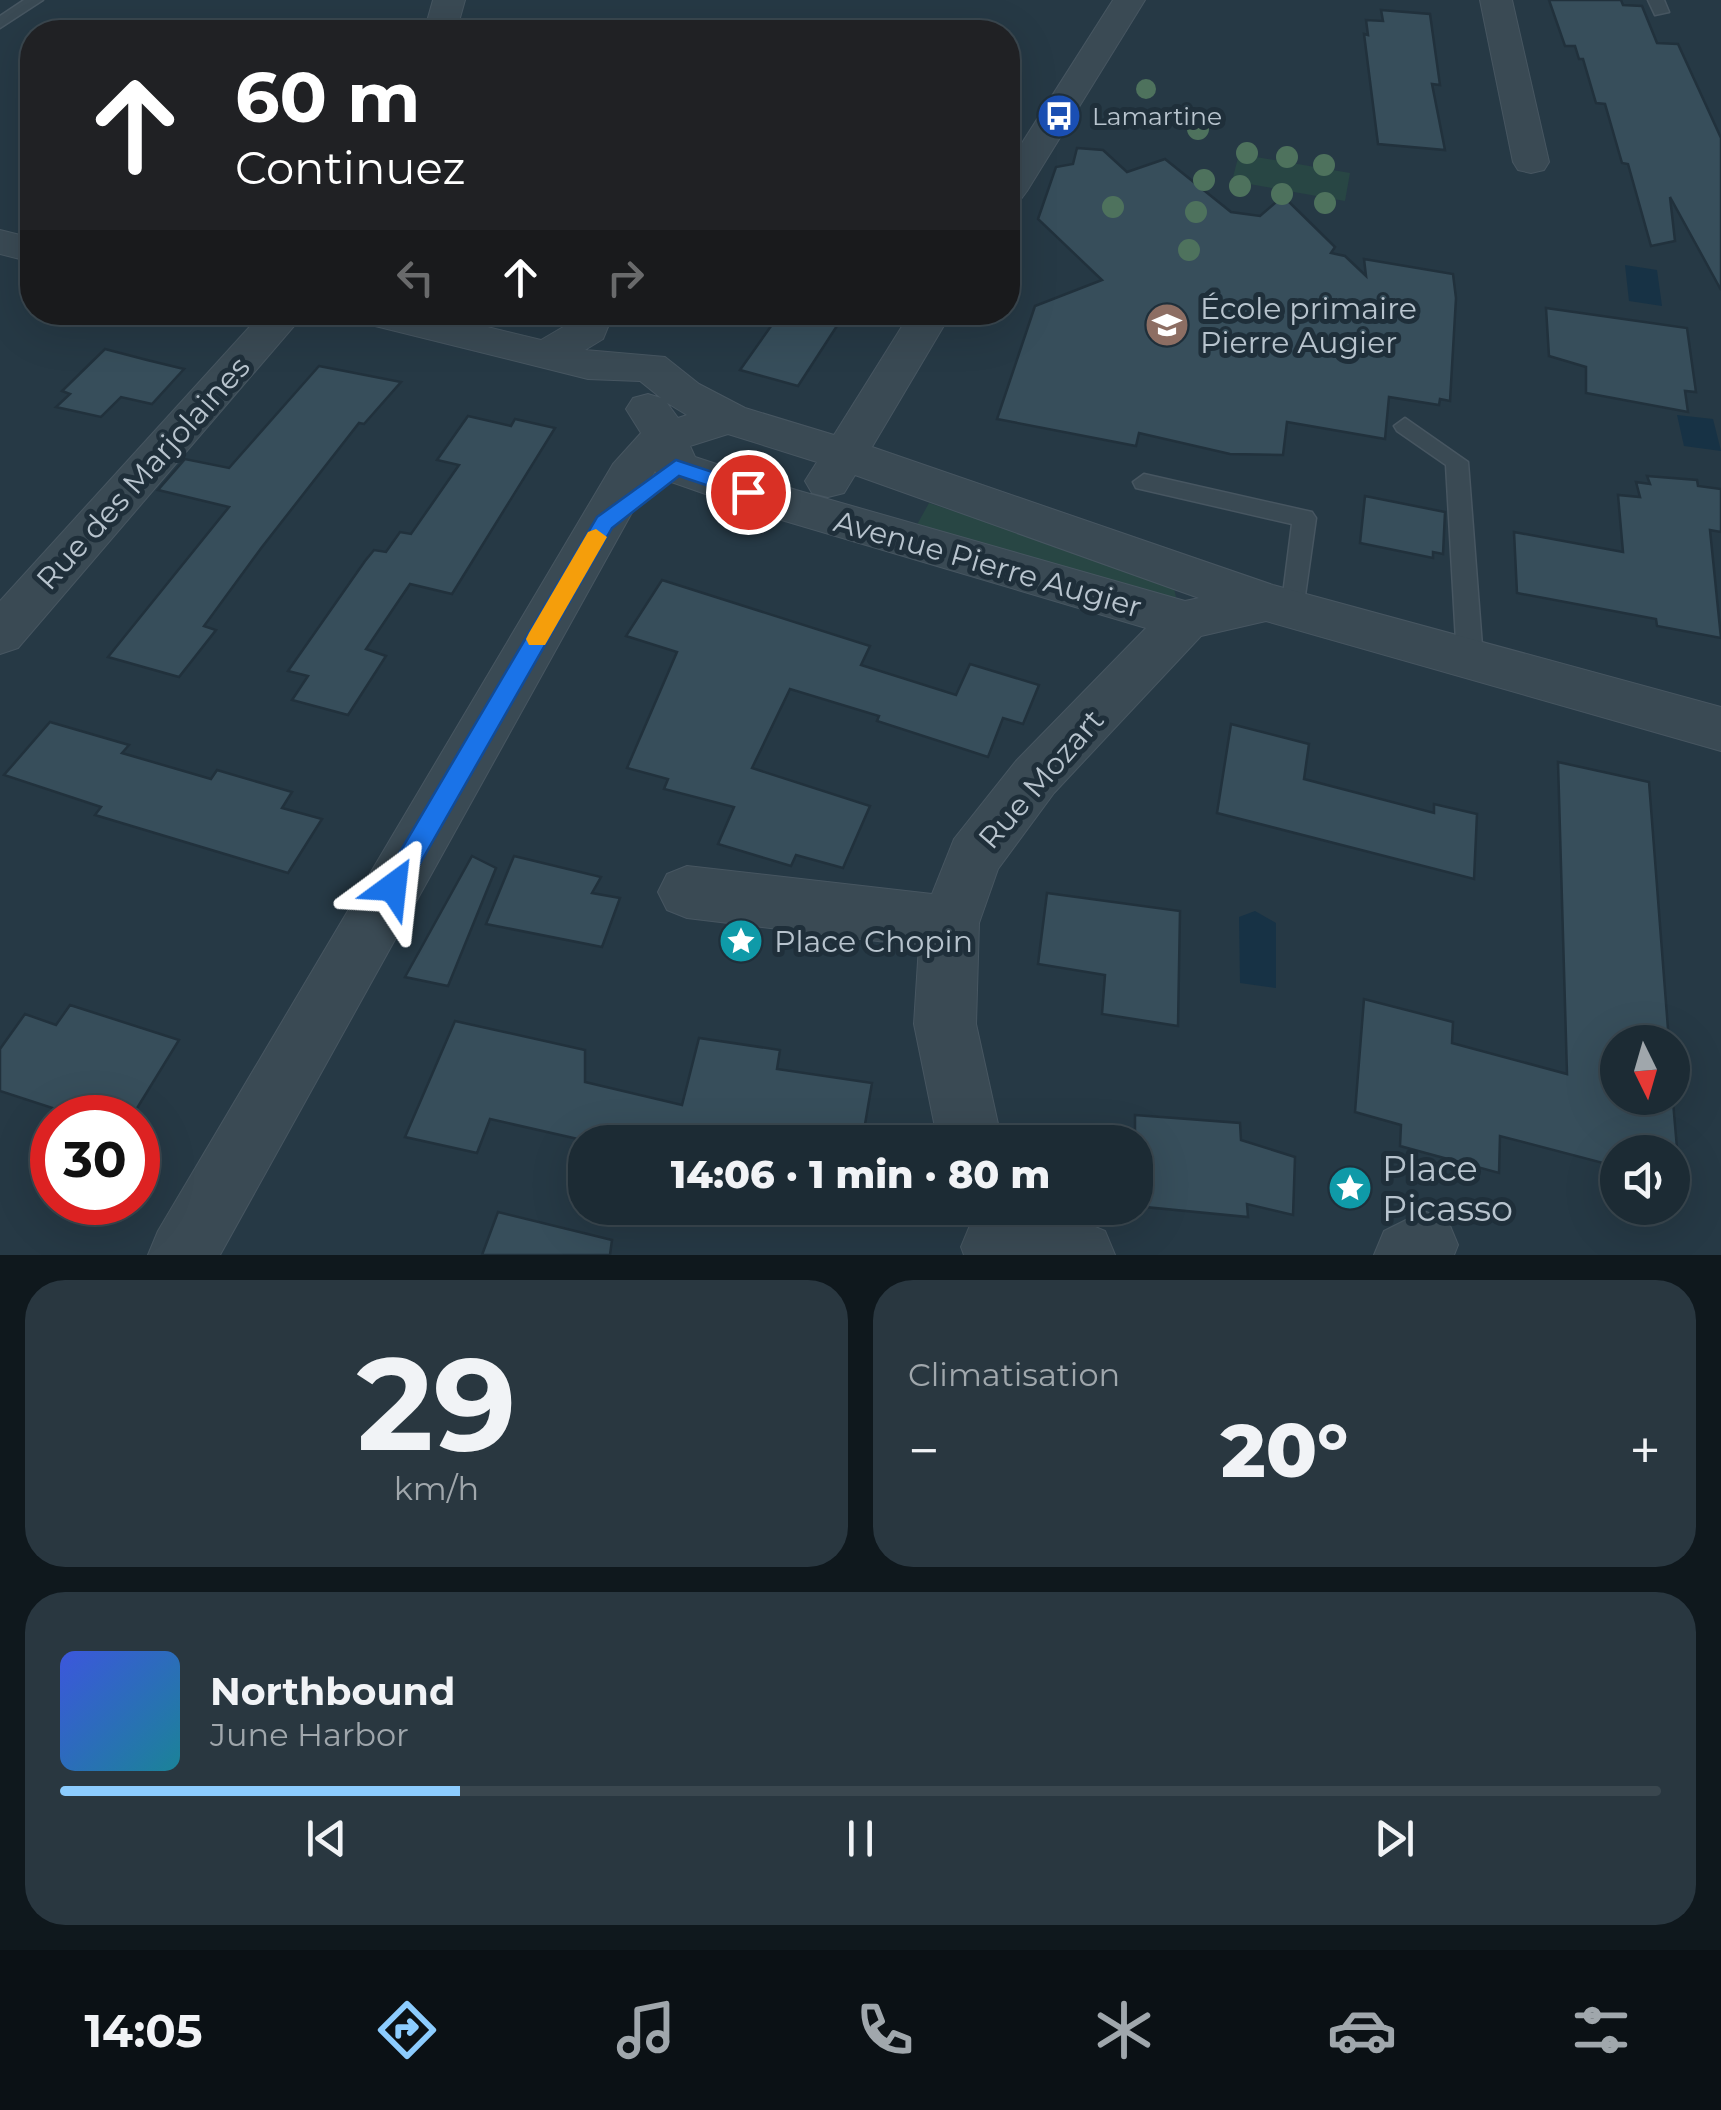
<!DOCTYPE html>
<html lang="fr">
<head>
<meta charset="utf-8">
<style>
	:root { --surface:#1c2b34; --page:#293740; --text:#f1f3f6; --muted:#a0a7ac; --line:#3a474f; --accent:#8cccfe }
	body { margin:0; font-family:Montserrat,sans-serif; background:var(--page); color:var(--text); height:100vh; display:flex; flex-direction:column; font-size:38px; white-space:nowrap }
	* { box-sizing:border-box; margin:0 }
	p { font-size:32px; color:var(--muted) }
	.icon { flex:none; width:55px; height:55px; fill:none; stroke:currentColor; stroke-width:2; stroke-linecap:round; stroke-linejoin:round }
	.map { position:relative; height:1255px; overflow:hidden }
	.sheet { display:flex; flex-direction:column; gap:25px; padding:25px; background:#0f181d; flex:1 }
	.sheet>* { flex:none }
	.hud { position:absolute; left:20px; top:20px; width:1000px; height:305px; border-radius:40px; box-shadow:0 10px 40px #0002,0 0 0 2px var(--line); background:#202124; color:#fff; overflow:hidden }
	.needle { width:65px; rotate:175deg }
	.buttons { position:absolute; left:1600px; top:1025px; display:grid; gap:20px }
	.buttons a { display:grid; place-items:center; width:90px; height:90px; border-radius:50%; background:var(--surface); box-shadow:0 10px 40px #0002,0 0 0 2px var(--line); font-size:50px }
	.speed { position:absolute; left:30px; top:1095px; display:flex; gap:20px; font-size:50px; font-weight:700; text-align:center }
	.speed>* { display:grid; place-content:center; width:130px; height:130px; border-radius:50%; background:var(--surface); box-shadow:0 10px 40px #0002,0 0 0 2px var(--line); line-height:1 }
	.speed .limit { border:15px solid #d22; background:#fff; color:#111 }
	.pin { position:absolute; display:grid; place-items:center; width:85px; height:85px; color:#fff; margin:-42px; border:5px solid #fff; border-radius:50%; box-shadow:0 2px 10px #0007 }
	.me { position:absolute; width:110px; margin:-55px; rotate:30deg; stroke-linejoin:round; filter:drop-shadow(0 0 8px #0008) }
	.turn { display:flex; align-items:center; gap:35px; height:210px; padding:0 50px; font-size:45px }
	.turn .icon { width:130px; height:130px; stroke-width:2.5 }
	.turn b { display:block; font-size:70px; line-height:85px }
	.lanes { display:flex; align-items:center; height:95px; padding:0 50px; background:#0003; justify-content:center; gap:50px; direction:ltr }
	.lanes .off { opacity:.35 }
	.big { font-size:75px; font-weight:800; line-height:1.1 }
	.sheet .card { flex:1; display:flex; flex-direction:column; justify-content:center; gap:15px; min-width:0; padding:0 35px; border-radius:40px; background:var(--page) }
	.sheet .dial { align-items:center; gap:0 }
	.dial b { font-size:130px; line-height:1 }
	.song { display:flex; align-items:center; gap:30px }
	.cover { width:120px; height:120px; border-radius:15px; background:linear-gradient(135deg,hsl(230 70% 55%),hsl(190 70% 35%)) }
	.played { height:10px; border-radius:5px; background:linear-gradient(90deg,var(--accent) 25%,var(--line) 25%) }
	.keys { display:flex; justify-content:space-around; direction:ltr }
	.heat { display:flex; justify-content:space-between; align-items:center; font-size:55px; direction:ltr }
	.sheet .tiles { flex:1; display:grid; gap:25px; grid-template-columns:1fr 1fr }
	.card:last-child { grid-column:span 2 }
	.trip { position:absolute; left:568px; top:1125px; width:585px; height:100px; border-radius:40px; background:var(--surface); box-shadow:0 10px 40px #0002,0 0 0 2px var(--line); font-weight:800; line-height:100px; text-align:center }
	.dock { display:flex; height:160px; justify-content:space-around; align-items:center; background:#0b1115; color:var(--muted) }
	.dock .icon { width:70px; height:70px }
	.dock .current { color:var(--accent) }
	.dock b { font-size:45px; color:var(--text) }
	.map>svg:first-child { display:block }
	.green { fill:#284644 }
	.water { fill:#173245 }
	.building { fill:#374e5b; stroke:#21313c; stroke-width:2.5 }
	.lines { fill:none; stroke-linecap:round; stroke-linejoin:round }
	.service-casing { stroke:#475661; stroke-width:3 }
	.minor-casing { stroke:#475661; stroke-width:2 }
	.path { stroke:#415e5b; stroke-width:5; stroke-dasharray:5 5; stroke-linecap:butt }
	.service { fill:#3a4a54; fill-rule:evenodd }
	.minor { fill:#3a4a54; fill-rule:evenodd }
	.tree { fill:#4e725d }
	.route { fill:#1a73e8; stroke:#114b97; stroke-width:2.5 }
	.slow { fill:#f59e0b }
	.labels { text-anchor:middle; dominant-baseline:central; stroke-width:10; stroke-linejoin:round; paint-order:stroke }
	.far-poi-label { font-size:25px; fill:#b8c4ce; stroke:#1f2f3a; text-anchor:start }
	.poi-label { font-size:30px; fill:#b8c4ce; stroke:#1f2f3a; text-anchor:start }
	.street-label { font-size:30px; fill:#b8c4ce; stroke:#1f2f3a }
	.near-poi-label { font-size:35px; fill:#b8c4ce; stroke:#1f2f3a; text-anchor:start }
</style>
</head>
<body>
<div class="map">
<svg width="1721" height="1255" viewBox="0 0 1721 1255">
	<rect width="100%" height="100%" fill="#263945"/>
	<!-- green -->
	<g class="green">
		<path d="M1239,154L1350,173L1345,201L1232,181Z"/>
		<path d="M929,503L1160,579L1173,585L1176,597L1170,601L914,530Z"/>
	</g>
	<!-- water -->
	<g class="water">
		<path d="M1625,265L1657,270L1662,306L1629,301Z"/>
		<path d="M1677,415L1713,419L1721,451L1684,446Z"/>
		<path d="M1255,911L1276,923V988L1240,983L1239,917Z"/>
	</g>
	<!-- building -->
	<g class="building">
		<path d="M1549,0H1621L1623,5L1642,6L1657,43L1678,44L1721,138V290L1670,197L1675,241L1651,246L1628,164L1622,163L1605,104L1596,103L1583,59H1579L1575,46H1565Z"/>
		<path d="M1381,10L1430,14L1440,85L1432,84L1445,150L1378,144L1364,34L1368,35L1366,20L1383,21Z"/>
		<path d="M1077,148L1103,150L1127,172L1165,159L1231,212L1260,216L1283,196L1335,247L1331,253L1345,256L1366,276L1364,259L1453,274L1456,298L1450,401L1440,399L1439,405L1389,397L1385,439L1287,422L1283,455L1230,454L1139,433L1136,446L997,419L1035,306L1102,280L1038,219L1056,167L1073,164Z"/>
		<path d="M1546,308L1687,328L1696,392L1685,391L1688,412L1586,393V367L1549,356Z"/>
		<path d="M781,312H846L798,386L740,370Z"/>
		<path d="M105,349L147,360L184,369L152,404L121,397L101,417L56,407L70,394L62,391Z"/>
		<path d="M319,366L401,382L364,424L359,423L262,547L204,626L216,630L179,677L108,657L229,507L158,490L185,459L229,468Z"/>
		<path d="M468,416L511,426L515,419L555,428L452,594L410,584L366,649L386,656L348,715L292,700L308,676L288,671L365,561L374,550L386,552L400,532L411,534L459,465L437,460Z"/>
		<path d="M1647,476L1697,480L1698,486L1721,489V532L1710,530L1721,638L1657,626L1656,619L1517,593L1514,532L1623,552L1618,495L1640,497L1636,482L1650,484Z"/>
		<path d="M1365,496L1445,512L1443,554L1433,552V558L1360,543Z"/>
		<path d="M662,580L870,646L861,665L956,695L970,664L1039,685L1023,724L1003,718L988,757L877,721L879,716L790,689L752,768L870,806L843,868L796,855L791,866L718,844L734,807L664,789L668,779L627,768L677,652L626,636Z"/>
		<path d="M50,722L129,745L122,753L211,779L217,770L292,792L282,808L322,819L288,873L95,815L101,807L4,775Z"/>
		<path d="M1231,724L1309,744L1304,779L1434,813V804L1477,814L1474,879L1217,813Z"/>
		<path d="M1558,762L1649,782L1669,1042H1618V1098H1672V1090L1680,1183L1672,1181V1152H1618V1167L1500,1136L1499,1173L1400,1146L1401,1125L1355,1112L1364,999L1453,1022L1452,1043L1567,1074Z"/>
		<path d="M472,856L496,868L448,986L405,977Z"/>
		<path d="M514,856L601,877L592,893L620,898L602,947L486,924Z"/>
		<path d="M1047,893L1180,911L1178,1026L1102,1014L1105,975L1038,964Z"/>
		<path d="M70,1005L179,1040L131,1118H83L0,1091V1049L25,1014L56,1025Z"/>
		<path d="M455,1021L585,1050V1082L682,1105L699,1038L780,1050L777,1069L872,1083L862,1142H591L490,1119L477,1153L405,1137Z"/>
		<path d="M1135,1115L1240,1123L1241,1140L1295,1157L1293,1215L1247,1204L1248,1217L1135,1206Z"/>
		<path d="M498,1212L612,1240L610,1255H482Z"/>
	</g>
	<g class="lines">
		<defs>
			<g id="service">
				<path d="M24,0H43L0,28V16Z"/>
				<path d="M1648,0H1664L1669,12L1655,15Z"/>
				<path d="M1405,418L1468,462L1483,659L1479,666H1461L1457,659L1446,465L1397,431L1394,426Z"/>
				<path d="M1144,474L1312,512L1316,518L1302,617H1284L1281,610L1292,524L1136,488L1133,482Z"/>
			</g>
			<g id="minor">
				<path d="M433,0H465L456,32H424Z"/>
				<path d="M1113,0H1145L1027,191L1021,199L1008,202V165Z"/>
				<path d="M1480,0H1512L1549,162L1544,170L1531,173L1518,170L1513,162Z"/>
				<path d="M0,230L32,238V262L0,254Z"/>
				<path d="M263,312H306L18,648L0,654V601Z"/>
				<path d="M349,312H426L541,340L570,323L573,312H614L603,339L585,350L665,357L699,384L745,408L834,435L911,312H952L872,447L1273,585L1721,707V751L1266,621L1201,636L1054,793L998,869L979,923L976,1024L1002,1142H938L914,1024L919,946L687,918L667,910L658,892L667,874L687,866L932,894L954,839L1016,761L1146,628L768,516L660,478L655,471L220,1255H148L158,1231L613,464L641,433L626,409L633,398L648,394L661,398L640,381L588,379L355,321ZM667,403L669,404L687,415L678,418ZM728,434L817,462L805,481L812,493L828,497L844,493L855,475L1199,598L1185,601L796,490L695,457L690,446Z"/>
				<path d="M1424,1211L1448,1221L1458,1245L1454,1255H1374L1384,1231Z"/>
				<path d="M995,1213L1081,1221L1105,1231L1115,1255H964L961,1247L971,1223Z"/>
			</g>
		</defs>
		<!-- service casing -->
		<use href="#service" class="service-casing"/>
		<!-- minor casing -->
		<use href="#minor" class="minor-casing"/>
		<!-- path -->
		<path class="path" d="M1008,240L1018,224"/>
		<!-- service -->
		<use href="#service" class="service"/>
		<!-- minor -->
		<use href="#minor" class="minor"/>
	</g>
	<!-- trees -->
	<g class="tree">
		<circle cx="1146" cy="89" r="10"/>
		<circle cx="1198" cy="129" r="11"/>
		<circle cx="1247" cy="153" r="11"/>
		<circle cx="1287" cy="157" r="11"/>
		<circle cx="1324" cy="165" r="11"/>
		<circle cx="1204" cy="180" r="11"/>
		<circle cx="1240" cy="186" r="11"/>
		<circle cx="1282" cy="194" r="11"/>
		<circle cx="1325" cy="203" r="11"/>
		<circle cx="1113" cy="207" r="11"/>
		<circle cx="1196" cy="212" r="11"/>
		<circle cx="1189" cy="250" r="11"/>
	</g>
	<!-- route -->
	<path class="route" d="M676,460L755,486L758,492L748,499L679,476L612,528L402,895L393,899L384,895L380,887L384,879L597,517Z"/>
	<!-- slow -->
	<path class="slow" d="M596,529L607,537L545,645H529L526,639L529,633L588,532Z"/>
	<!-- icons -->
	<defs>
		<symbol id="bus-disc" viewBox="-11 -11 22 22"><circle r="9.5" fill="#1a4fb4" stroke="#1f2f3a"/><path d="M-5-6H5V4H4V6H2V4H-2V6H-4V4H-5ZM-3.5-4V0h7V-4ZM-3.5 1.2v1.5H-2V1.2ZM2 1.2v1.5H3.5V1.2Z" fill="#fff"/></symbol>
		<symbol id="school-disc" viewBox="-11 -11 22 22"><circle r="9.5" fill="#8d6e63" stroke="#1f2f3a"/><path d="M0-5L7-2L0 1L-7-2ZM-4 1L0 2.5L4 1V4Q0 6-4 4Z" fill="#fff"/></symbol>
		<symbol id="sight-disc" viewBox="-11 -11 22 22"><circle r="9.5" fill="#0f9aa8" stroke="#1f2f3a"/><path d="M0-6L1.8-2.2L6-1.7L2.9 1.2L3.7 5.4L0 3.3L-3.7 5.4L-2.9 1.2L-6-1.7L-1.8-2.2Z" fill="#fff"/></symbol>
	</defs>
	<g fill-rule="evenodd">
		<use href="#bus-disc" x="1034" y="91" width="50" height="50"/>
		<use href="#school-disc" x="1142" y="300" width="50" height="50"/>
		<use href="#sight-disc" x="716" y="916" width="50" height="50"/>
		<use href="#sight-disc" x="1325" y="1163" width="50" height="50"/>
	</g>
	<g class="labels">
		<!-- far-poi labels -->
		<g class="far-poi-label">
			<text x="1092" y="116">Lamartine</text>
		</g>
		<!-- poi labels -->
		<g class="poi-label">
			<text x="1200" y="308">École primaire<tspan x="1200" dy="34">Pierre Augier</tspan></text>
			<text x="774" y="941">Place Chopin</text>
		</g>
		<!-- street labels -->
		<g class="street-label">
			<text transform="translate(143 473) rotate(-48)">Rue des Marjolaines</text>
			<text transform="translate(988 564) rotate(16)">Avenue Pierre Augier</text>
			<text transform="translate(1041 779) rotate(-49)">Rue Mozart</text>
		</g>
		<!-- near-poi labels -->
		<g class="near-poi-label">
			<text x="1382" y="1168">Place<tspan x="1382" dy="40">Picasso</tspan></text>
		</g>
	</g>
</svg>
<div class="buttons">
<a><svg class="needle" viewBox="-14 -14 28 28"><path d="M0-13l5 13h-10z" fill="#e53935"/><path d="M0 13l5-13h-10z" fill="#a0a7ac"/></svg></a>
<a><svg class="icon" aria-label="sound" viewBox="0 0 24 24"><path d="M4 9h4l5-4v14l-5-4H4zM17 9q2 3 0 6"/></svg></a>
</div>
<div class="speed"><div class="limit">30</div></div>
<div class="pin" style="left:748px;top:492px;background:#d93025"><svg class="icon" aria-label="arrive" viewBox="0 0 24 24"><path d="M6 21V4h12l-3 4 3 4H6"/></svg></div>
<svg class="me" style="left:393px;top:887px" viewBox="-20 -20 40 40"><path d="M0-17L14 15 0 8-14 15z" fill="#1a73e8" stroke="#fff" stroke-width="4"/></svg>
<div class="trip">14:06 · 1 min · 80 m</div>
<div class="hud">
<div class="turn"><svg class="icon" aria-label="ahead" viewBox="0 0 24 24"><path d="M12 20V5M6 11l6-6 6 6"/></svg><div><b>60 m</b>Continuez</div></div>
<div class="lanes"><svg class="icon off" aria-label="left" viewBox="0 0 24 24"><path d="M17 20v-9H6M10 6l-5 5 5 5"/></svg><svg class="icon" aria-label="ahead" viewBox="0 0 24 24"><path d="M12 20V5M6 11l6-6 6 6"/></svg><svg class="icon off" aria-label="right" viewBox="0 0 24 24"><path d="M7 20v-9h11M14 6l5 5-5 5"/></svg></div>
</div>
</div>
<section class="sheet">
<div class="tiles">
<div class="card dial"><b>29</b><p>km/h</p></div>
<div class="card"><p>Climatisation</p>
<div class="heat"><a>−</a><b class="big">20°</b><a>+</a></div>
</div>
<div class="card">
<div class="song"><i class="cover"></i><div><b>Northbound</b><p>June Harbor</p></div></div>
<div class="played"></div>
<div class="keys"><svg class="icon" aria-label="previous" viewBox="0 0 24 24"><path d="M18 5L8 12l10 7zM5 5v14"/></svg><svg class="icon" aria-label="pause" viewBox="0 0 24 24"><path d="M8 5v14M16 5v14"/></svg><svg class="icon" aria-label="next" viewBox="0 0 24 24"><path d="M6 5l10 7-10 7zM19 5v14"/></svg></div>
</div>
</div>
</section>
<nav class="dock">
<b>14:05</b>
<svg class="icon current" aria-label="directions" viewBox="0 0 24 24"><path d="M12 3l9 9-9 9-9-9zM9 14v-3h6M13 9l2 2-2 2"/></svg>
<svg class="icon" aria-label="music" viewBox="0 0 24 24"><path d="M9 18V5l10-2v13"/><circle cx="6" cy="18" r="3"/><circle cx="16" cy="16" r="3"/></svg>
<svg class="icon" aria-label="phone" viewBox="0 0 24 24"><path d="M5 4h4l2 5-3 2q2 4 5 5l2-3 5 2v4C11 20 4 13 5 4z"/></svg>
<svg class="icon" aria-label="climate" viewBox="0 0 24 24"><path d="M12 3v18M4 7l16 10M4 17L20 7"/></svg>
<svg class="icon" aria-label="car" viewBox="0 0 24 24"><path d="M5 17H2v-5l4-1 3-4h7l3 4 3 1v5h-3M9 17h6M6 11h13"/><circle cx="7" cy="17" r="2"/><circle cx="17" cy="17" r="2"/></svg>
<svg class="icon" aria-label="filters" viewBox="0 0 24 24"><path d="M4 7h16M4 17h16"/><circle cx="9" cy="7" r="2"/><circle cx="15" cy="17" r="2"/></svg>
</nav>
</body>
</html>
